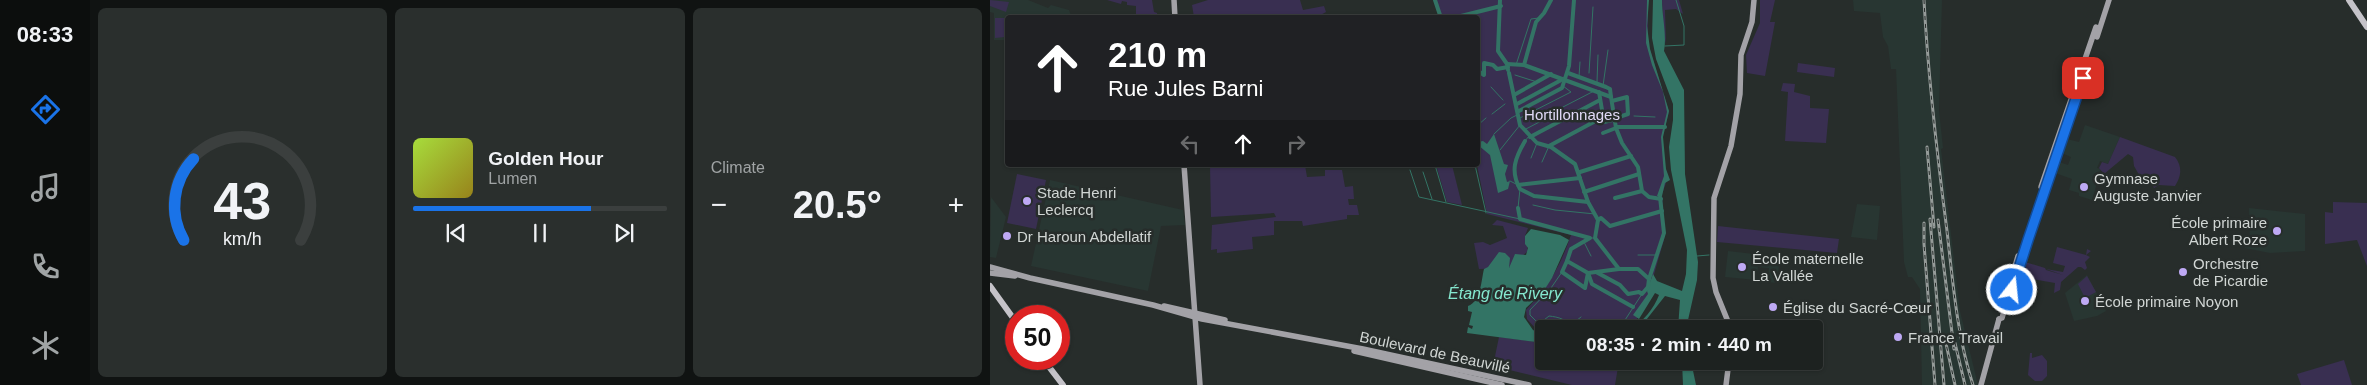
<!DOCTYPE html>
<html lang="en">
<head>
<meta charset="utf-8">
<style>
	:root { --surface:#1d2220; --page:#2a2f2d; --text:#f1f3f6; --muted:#a0a4a5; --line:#3b3f3e; --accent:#1a73e8 }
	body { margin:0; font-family:Helvetica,sans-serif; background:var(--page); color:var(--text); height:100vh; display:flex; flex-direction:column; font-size:19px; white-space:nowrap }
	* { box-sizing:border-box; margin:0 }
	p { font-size:16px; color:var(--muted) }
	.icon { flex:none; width:28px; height:28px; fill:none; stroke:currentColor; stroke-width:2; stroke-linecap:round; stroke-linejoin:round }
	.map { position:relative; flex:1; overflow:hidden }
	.panel { display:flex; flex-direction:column; gap:8px; padding:8px; background:#101312; width:900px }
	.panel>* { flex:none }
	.hud { position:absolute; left:15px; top:15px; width:475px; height:152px; border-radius:5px; box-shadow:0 1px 4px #0004,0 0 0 1px var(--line); background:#202124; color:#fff; overflow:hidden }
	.speed { position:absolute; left:15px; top:305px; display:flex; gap:10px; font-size:25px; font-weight:700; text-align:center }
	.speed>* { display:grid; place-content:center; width:65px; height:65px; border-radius:50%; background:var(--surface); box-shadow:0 1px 4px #0004,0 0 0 1px var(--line); line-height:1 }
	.speed .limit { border:8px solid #d22; background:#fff; color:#111 }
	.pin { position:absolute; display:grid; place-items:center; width:42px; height:42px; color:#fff; margin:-21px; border-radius:10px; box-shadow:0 2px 8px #0006 }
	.me { position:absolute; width:55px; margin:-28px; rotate:16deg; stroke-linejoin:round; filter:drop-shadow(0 0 4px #0008) }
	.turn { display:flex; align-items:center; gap:18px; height:105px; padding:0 20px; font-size:22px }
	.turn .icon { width:65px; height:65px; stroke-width:2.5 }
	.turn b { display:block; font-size:35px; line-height:42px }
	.lanes { display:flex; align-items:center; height:48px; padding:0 20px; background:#0003; justify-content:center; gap:25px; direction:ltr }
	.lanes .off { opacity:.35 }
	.big { font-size:38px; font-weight:800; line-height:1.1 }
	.panel .widget { flex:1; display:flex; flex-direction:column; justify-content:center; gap:8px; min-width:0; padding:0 18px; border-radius:8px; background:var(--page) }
	.panel .dial { align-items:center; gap:0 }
	.dial svg { height:130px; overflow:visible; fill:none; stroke:var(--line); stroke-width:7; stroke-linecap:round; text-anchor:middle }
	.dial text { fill:var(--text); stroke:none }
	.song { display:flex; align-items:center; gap:15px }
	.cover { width:60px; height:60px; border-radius:8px; background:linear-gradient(135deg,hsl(80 70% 55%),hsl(50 70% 35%)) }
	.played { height:5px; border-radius:2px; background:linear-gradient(90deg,var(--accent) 70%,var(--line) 70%) }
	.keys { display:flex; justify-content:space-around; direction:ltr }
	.heat { display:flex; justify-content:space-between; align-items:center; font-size:28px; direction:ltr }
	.panel .tiles { flex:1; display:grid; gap:8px; grid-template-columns:repeat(3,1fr) }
	.trip { position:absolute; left:545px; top:320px; width:288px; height:50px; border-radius:5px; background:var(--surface); box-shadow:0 1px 4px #0004,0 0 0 1px var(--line); font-weight:800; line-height:50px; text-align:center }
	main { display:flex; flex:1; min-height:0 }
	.dock { display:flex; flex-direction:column; width:90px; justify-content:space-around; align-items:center; background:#0c0e0d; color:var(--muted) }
	.dock .icon { width:35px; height:35px }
	.dock .current { color:var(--accent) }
	.dock b { font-size:22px; color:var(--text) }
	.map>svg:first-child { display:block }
	.built { fill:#283632 }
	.green { fill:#392f51 }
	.water { fill:#337465 }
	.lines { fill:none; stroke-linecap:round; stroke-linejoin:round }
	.stream { stroke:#337465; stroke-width:1 }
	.canal { stroke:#337465; stroke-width:4 }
	.river { stroke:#337465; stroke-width:6 }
	.secondary { stroke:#a3a2a7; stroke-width:5.5 }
	.primary { stroke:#c5c3c9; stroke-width:6 }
	.rail-casing { stroke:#959b99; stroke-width:3 }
	.rail { stroke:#272d2b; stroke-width:1; stroke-dasharray:4; stroke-linecap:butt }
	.route-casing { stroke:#114b97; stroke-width:12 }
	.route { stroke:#1a73e8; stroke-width:9 }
	.poi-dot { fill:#bea9f4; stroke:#272d2b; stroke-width:2 }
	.labels { text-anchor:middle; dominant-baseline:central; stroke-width:5; stroke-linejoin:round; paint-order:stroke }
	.park-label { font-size:15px; fill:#e0d9f6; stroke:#272d2b }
	.poi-label { font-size:15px; fill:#d1d6d4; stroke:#272d2b; text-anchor:start }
	.street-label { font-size:15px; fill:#d1d6d4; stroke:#272d2b }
	.water-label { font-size:16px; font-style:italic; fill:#85e8cf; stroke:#272d2b }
</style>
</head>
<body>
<main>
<nav class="dock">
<b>08:33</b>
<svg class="icon current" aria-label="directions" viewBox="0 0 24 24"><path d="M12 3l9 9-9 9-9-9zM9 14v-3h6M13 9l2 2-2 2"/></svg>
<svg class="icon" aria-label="music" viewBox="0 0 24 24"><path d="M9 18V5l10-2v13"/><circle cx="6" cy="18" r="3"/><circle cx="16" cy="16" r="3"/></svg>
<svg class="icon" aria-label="phone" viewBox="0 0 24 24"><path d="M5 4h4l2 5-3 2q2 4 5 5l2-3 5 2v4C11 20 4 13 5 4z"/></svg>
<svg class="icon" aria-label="climate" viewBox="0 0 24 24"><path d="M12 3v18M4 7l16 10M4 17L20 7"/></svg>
</nav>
<section class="panel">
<div class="tiles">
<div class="widget dial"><svg viewBox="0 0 100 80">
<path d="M14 69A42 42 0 1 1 86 69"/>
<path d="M14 69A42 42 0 0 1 20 19" stroke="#1a73e8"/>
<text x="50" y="56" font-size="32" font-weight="700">43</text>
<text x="50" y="72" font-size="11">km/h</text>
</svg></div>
<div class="widget">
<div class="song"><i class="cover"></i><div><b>Golden Hour</b><p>Lumen</p></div></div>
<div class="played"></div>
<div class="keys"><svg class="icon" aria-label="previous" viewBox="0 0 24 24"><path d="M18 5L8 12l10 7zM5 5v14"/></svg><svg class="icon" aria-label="pause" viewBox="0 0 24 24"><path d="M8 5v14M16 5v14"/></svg><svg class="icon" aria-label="next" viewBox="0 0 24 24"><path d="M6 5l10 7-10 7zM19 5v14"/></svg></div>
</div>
<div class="widget"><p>Climate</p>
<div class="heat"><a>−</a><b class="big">20.5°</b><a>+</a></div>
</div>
</div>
</section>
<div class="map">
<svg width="1377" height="385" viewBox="0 0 1377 385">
	<rect width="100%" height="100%" fill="#272d2b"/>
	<!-- built -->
	<g class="built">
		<path d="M0,0H38L58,8L61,5L79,10L82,18H18L17,40H4V13L0,12Z"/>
		<path d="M863,0H952L949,110L953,148L951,149L970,311L988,385H932L930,289L922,277H918L914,262L906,69H901L898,46L893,37L890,13L864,11Z"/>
		<path d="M1095,125L1130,137L1118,164L1110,161L1107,168L1111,169L1102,200L1089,196V193L1079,190L1082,179L1065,173L1069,162L1078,165L1081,157L1072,153L1077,139L1089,142Z"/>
		<path d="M60,180L193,210L195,225L171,226L158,291L41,266Z"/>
		<path d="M1,197L16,217L6,258L0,257Z"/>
		<path d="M867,204L890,206L887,240L861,237Z"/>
		<path d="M1259,208L1315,214V251L1280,253L1255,248V242L1260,243Z"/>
		<path d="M738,251L790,257L787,283L777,282L779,268H777L768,267L766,280L735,277Z"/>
		<path d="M1097,275L1116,311L1107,316L1084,321L1075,293Z"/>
	</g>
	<!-- green -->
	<g class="green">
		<path d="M0,0L19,2L16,12L0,6Z"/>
		<path d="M117,0H162L164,12L167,13V17H146V6L137,5V2L132,1L131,4Z"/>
		<path d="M218,0H310L313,10L334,6L336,12L325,18L204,17L202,5Z"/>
		<path d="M444,0H658V43L679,112L672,138L676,183L672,194L675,236L663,278L669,286L640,329H578L577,326L560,319L551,328L546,329L537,319L536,310C559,286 570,267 581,235L497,214L487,165L488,142L491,140L488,135V18L450,17Z"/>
		<path d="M672,0H689L693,14L686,9L675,10L676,44L673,28Z"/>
		<path d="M770,0H785L780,22H785L775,76L757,73L756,55L770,23Z"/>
		<path d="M5,18H15V37L5,38Z"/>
		<path d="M808,63L845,68L844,77L807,72Z"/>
		<path d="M793,83L805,84L804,92L820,96V108L839,109L836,143L795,141L798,92L791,91Z"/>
		<path d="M1130,137L1185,157C1193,167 1191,177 1185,186L1169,185L1164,188L1161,183L1152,180L1144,166L1143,157L1138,154L1114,174L1109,168L1112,162L1118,164Z"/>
		<path d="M220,165H315L317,177L335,176V170H352L355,187L363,186L364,199H358L359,205H367L369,215H357V219L313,226L312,221H284V235L262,237L263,249L227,253V249L221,250L222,225L286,217L284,213L221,217Z"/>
		<path d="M446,165H462L472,205L457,202Z"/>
		<path d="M27,174L56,180L46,229L17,223Z"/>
		<path d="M1343,202L1377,203V266L1367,240L1335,244V212L1343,213Z"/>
		<path d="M507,220L538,228L535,236L538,251L519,268L489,269L484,243L493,242L500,245L517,238L513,226L502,225Z"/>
		<path d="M728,226L849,239L847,253L727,242Z"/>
		<path d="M1067,247L1096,255L1097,249L1101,251L1096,255L1100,257L1095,262L1097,268L1095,270L1091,267H1088L1071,282L1070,290L1064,293L1065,283L1042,279V275L1034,267L1035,262L1055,268L1056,270L1073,275L1056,269L1073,272L1075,266L1063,263Z"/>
		<path d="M1097,276L1106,292L1095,298L1088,284Z"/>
		<path d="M509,337L554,343V361H629L625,385H582L503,366Z"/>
		<path d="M1040,353H1042V358L1052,355L1057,361V376L1052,381H1045L1038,375Z"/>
		<path d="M1354,360L1362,385H1311L1307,374Z"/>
	</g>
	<!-- water -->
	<g class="water">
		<path d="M657,0H659L657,26L660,49L679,111L673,137L676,169L680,180L675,183L672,196H667L674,176L671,137L677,112L673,92L662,65L656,43Z"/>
		<path d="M663,0H672C672,16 677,36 674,51L694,90L695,174L708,262L707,280L696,329H688L690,300L675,296L649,329H629L634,324L640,328C653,323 664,308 669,295L665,293L649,319L643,315L658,294L657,291L663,274L667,281L692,291L696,274L697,250L681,170L679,147L683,120V104L666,59L662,38Z"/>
		<path d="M504,134L514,164L518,165L515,174L517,182L520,181L518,189L508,193L500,155L488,145V142L493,141L497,144Z"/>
		<path d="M541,229L570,235L579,240L562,278L553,292L536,308L534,317L543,330L547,332L562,320L574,325L577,329H554V343L477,333L478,327L482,329L483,326L479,325L482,312L478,311V306C491,301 491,281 494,269L498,267L509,252L515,253L520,258L519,268L525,254L536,255L538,248L535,244V236Z"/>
		<path d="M692,361H701L706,385H693Z"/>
	</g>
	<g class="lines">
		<!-- stream -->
		<g class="stream">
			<path d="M675,46L694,45V26L686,0"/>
			<path d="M526,65L541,19L549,18"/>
			<path d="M518,70L519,73"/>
			<path d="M599,73L603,7"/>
			<path d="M525,75L547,82"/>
			<path d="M589,77L590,62"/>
			<path d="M607,82L608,55"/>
			<path d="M613,86L618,50"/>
			<path d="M501,87L513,100"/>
			<path d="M573,107L606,90"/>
			<path d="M502,114L515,104"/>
			<path d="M644,116L665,117"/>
			<path d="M528,119L581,92L573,86"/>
			<path d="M488,125L496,118"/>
			<path d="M534,130L559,117"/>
			<path d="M504,134L521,118L527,115"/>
			<path d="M535,141L539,136"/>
			<path d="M510,150L530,125"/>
			<path d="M541,158L547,143"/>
			<path d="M552,162L559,146"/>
			<path d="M445,165L456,202"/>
			<path d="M485,165L496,213"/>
			<path d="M420,170L429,197L530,219"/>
			<path d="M433,172L442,199"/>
			<path d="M520,181L528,185"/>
			<path d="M543,205L565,210L605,214"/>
			<path d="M528,208L530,189"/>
			<path d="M600,238H605"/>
			<path d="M594,242L601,256"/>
			<path d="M648,255H666"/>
			<path d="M707,256L719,255"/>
			<path d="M572,272L561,288L540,310V315L549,324L559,316C568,317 578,319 581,329"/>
			<path d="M581,325L591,317"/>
			<path d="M628,325L635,320L652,294"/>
		</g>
		<!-- canal -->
		<g class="canal">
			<path d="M445,0L451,18"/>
			<path d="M510,0L508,51L517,64"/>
			<path d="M463,18L511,6"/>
			<path d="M534,65L546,22L554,13L561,0"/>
			<path d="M518,70L517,64L534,65L621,97L626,128L632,143L648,167L652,191L659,197L671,199"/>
			<path d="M488,71L494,75V63L503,65L507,69L518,67"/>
			<path d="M519,73L530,125L547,143L561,147L585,164L598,202"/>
			<path d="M578,73L616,87L620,89L621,97"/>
			<path d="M609,92L614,122L626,119"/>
			<path d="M524,95L561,74"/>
			<path d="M622,101L637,97L638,114L626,118"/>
			<path d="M527,104L573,79"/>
			<path d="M529,111L572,88L579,66L584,0"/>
			<path d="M626,127H675"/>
			<path d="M613,133L626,128"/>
			<path d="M540,137L610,100"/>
			<path d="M535,141C525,158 520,171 530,189L544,196L598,202L608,220L605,238L629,269H648L659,279L658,287L652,294L649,292L638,294L630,285L606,272"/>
			<path d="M559,146L613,117"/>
			<path d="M590,172L641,156"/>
			<path d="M528,185L590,178"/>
			<path d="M594,192L649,174"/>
			<path d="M625,198L652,191"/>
			<path d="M528,208L530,219L600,238L581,249L577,261L598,273L602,284L643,307"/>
			<path d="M608,220L611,218L620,226L672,211"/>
			<path d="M577,261L572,272L595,288L598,273L629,269"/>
			<path d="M659,279L674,233L670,197"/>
		</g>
		<!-- river -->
		<path class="river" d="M620,329L628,325L634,329"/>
		<!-- secondary -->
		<g class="secondary">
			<path d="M184,0L185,18"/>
			<path d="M1107,37L1119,0"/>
			<path d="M1073,138L1099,60"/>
			<path d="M194,165L210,385"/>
			<path d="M1055,190L1051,187L1106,27"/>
			<path d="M0,267L40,278L163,305L212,319L373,349L539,385"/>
			<path d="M0,273L25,276"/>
			<path d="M1019,287L1028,256"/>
			<path d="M174,306L235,320"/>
			<path d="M1009,319L1012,318L1019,294L1023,289L1056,187"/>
			<path d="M741,329L726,292L723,278L724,198L741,146L750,94L751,55L762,22L764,0"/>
			<path d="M364,351L512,385"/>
			<path d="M736,385L739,361"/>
			<path d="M991,385L1009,319"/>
		</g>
		<!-- primary -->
		<g class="primary">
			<path d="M1359,0L1377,27"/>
			<path d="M0,286L26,322"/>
			<path d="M53,359L73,385"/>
		</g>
		<defs>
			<g id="rail">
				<path d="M934,0C938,77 947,154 957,231C963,283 967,336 983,385"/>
				<path d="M937,147L944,227"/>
				<path d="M940,219L954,385"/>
				<path d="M948,220L964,349"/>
				<path d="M934,223V244L945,385"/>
				<path d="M955,339L965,385"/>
				<path d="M965,343L975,385"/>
			</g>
		</defs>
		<!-- rail casing -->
		<use href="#rail" class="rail-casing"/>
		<!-- rail -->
		<use href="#rail" class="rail"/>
	</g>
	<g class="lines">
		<defs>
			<path id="route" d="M1022,290L1038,240L1093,78"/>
		</defs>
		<!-- route casing -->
		<use href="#route" class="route-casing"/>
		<!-- route -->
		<use href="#route" class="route"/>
	</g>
	<!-- markers -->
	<g class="poi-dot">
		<circle cx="1094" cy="187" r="5"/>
		<circle cx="37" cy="201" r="5"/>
		<circle cx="1287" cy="231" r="5"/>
		<circle cx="17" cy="236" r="5"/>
		<circle cx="752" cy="267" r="5"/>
		<circle cx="1193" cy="272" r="5"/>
		<circle cx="1095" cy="301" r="5"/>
		<circle cx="783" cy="307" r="5"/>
		<circle cx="908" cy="337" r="5"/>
	</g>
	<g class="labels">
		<!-- park labels -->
		<g class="park-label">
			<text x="582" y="114">Hortillonnages</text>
		</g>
		<!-- poi labels -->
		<g class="poi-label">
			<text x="1104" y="178">Gymnase<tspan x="1104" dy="17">Auguste Janvier</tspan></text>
			<text x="47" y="192">Stade Henri<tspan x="47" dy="17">Leclercq</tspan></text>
			<text x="1277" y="222" text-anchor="end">École primaire<tspan x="1277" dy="17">Albert Roze</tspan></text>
			<text x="27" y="236">Dr Haroun Abdellatif</text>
			<text x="762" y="258">École maternelle<tspan x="762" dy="17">La Vallée</tspan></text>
			<text x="1203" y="263">Orchestre<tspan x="1203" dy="17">de Picardie</tspan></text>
			<text x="1105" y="301">École primaire Noyon</text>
			<text x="793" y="307">Église du Sacré-Cœur</text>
			<text x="918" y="337">France Travail</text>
		</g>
		<!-- street labels -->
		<g class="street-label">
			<text transform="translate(445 352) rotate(12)">Boulevard de Beauvillé</text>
		</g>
		<!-- water labels -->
		<g class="water-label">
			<text x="515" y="293">Étang de Rivery</text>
		</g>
	</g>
</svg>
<div class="speed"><div class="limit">50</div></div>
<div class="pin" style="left:1093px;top:78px;background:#d93025"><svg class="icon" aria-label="arrive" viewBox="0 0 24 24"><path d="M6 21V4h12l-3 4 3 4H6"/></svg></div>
<svg class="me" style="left:1022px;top:290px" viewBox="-20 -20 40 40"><circle r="17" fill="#1a73e8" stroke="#fff" stroke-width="3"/><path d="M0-11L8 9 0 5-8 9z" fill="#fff"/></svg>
<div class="trip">08:35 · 2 min · 440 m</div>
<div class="hud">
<div class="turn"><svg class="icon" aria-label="ahead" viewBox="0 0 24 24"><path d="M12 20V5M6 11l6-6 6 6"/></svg><div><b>210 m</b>Rue Jules Barni</div></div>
<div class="lanes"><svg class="icon off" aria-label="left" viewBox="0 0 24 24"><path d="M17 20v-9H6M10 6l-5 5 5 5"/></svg><svg class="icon" aria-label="ahead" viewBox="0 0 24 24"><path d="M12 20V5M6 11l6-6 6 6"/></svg><svg class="icon off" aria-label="right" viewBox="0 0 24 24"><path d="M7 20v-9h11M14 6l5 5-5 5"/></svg></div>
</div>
</div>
</main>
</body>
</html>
